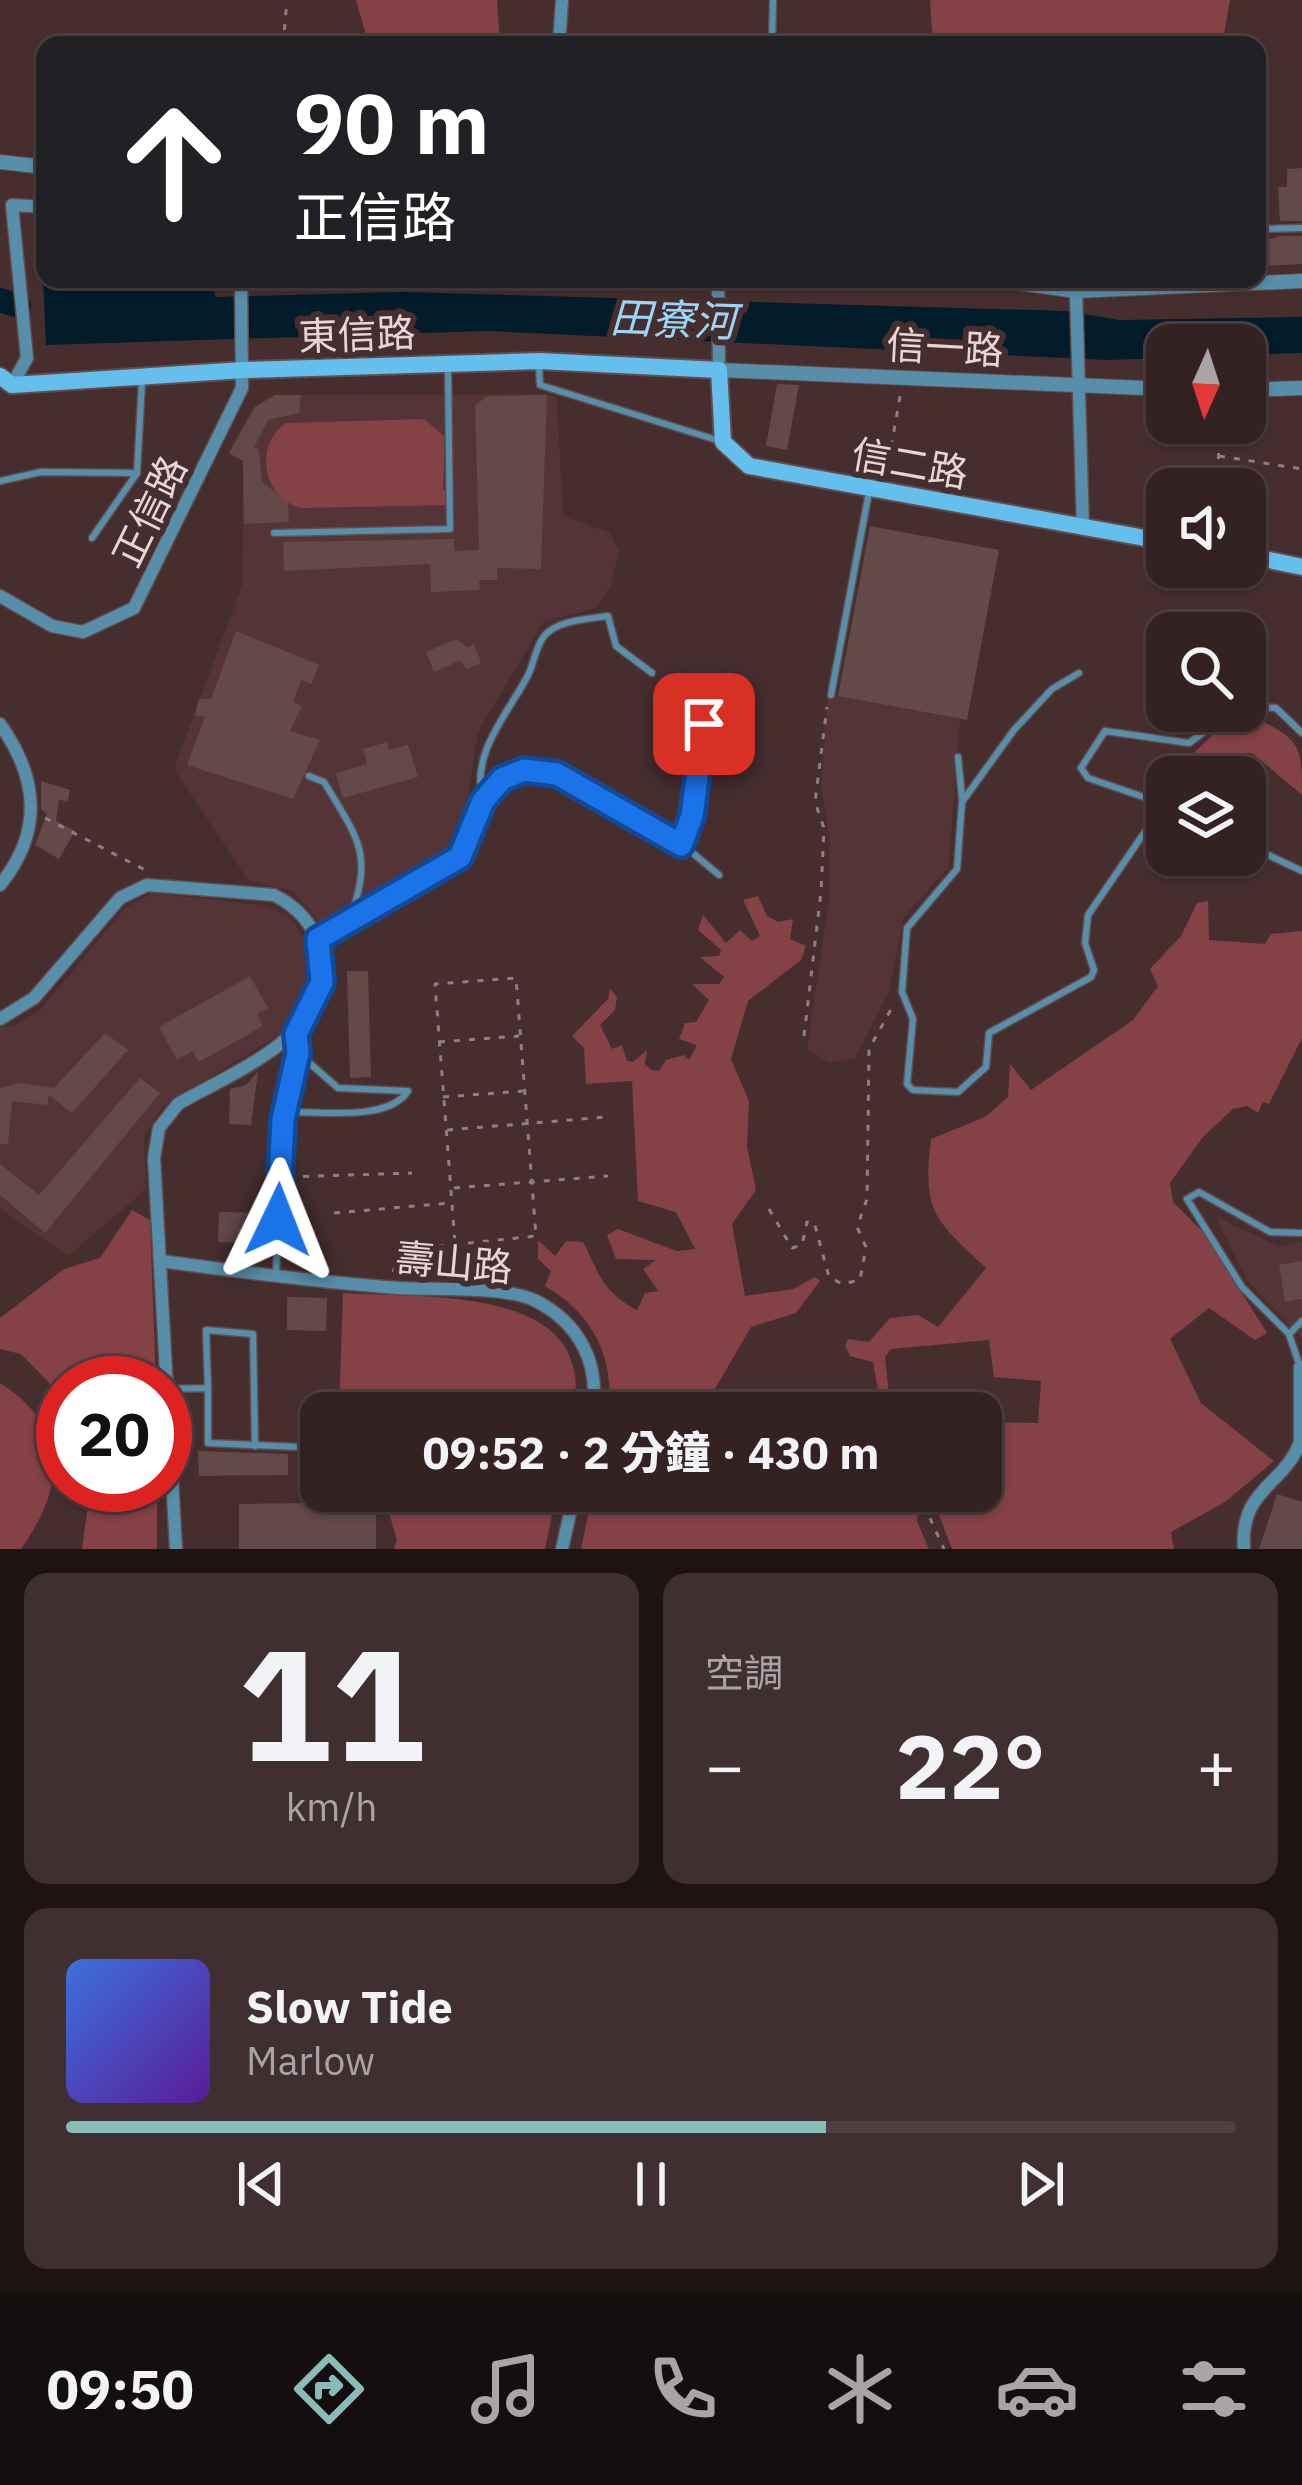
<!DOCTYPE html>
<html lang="zh-TW">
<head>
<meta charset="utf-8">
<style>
	:root { --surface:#342223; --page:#3f2f30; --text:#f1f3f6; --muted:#a9a4a6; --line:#4e3f41; --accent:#8bbbb9 }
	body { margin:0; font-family:"IBM Plex Sans","Noto Sans TC",sans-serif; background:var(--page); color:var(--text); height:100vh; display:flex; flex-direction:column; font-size:45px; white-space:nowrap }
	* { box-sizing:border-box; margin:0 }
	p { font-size:39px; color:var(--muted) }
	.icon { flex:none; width:66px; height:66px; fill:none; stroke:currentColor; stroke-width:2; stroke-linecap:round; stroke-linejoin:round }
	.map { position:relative; height:1549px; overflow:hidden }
	.panel { display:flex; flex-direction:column; gap:24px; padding:24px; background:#1d1313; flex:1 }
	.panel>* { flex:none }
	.banner { position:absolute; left:36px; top:36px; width:1230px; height:252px; border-radius:24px; box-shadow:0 3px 9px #0004,0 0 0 3px var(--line); background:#202124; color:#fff; overflow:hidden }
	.needle { width:78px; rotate:183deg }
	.fabs { position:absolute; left:1146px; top:324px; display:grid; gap:24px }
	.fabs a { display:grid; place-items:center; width:120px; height:120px; border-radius:24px; background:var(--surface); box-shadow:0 3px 9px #0004,0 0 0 3px var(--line); font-size:60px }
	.speed { position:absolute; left:36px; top:1356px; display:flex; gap:24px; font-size:60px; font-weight:700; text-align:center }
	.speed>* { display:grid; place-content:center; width:156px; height:156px; border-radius:50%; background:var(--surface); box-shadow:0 3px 9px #0004,0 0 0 3px var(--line); line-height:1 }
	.speed .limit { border:18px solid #d22; background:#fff; color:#111 }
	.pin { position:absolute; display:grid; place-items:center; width:102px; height:102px; color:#fff; margin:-51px; border-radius:24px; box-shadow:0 6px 18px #0006 }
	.me { position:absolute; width:132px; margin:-66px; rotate:2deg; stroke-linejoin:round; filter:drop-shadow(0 0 9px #0008) }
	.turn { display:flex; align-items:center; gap:42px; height:252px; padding:0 60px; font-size:54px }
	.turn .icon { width:156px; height:156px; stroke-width:2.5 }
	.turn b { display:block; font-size:84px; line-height:102px }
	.big { font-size:90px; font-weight:800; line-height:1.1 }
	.panel .card { flex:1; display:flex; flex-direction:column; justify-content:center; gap:18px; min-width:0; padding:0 42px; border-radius:24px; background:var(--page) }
	.panel .dial { align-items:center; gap:0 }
	.dial b { font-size:156px; line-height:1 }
	.song { display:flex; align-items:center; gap:36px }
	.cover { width:144px; height:144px; border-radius:18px; background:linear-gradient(135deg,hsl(220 70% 55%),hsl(270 70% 35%)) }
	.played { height:12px; border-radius:6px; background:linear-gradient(90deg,var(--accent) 65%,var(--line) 65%) }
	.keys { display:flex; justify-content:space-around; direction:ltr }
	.heat { display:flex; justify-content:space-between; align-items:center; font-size:66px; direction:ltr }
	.panel .tiles { flex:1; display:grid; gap:24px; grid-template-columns:1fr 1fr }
	.card:last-child { grid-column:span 2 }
	.trip { position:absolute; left:300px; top:1392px; width:702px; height:120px; border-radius:24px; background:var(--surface); box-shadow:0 3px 9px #0004,0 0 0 3px var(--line); font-weight:800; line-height:120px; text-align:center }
	.dock { display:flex; height:192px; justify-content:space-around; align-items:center; background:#150e0e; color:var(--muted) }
	.dock .icon { width:84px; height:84px }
	.dock .selected { color:var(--accent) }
	.dock b { font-size:54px; color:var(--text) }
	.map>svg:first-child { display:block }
	.built { fill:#543436 }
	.green { fill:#844146 }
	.water { fill:#021c29 }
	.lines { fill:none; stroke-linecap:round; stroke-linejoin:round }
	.river { stroke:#021c29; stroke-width:24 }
	.building { fill:#634949 }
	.service-casing { stroke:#634c4d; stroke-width:9 }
	.minor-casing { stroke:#634c4d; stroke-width:15 }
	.tertiary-casing { stroke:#634c4d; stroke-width:16 }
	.secondary-casing { stroke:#634c4d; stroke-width:20 }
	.path { stroke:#937e7f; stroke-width:3; stroke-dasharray:6 9; stroke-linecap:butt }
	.service { stroke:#578eaa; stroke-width:6 }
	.minor { stroke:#578eaa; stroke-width:12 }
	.tertiary { stroke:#578eaa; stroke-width:14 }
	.secondary { stroke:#64bfed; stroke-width:16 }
	.route-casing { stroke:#114b97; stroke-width:30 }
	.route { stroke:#1a73e8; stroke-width:21 }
	.labels { text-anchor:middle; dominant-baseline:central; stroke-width:12; stroke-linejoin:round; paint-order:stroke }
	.street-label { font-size:39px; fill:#e6d6d6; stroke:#462e2f }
	.water-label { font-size:42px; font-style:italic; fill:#99d7f8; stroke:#462e2f }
</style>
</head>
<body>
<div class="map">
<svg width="1302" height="1549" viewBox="0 0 1302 1549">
	<rect width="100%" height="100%" fill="#462e2f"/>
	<!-- built -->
	<g class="built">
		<path d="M547,394L557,398L563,516L609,532L619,551L611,585L597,608L544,621L478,732L465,813L447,848L321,923L292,891L248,880L174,769L242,586L243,461L228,453L254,406L275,395Z"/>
		<path d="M828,694L960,719L949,867L904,916L889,991L855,1058L829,1063L807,1049L829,898L830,843L821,785Z"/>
		<path d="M152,893L263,905L288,915L312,949L309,992L292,1027L163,1106L144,1136L146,1189L68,1256L0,1208V1027L13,1026L39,1011L125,908Z"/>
		<path d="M1216,1217L1280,1247L1302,1241V1338L1247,1281Z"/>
	</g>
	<!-- green -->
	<g class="green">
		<path d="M356,0H497L500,45H369Z"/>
		<path d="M930,0H1230L1222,45H933Z"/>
		<path d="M424,419L445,437L443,490H453V505L302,508C263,500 253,444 286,423Z"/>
		<path d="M1256,718C1301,740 1302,746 1302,795L1252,753L1193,754L1215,732Z"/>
		<path d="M758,896L767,916L778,922L793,919L790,939L806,946L801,960L748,1001L731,1059L749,1101L747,1147L756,1190L732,1224L745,1296L793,1289L815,1277L820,1281L796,1313L751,1327L705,1406L719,1413H609C614,1357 594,1315 545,1286L551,1271L538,1259V1240L555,1256L566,1241L583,1242C600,1274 601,1291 637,1310L645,1293L658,1291L643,1269L656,1260L616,1259L607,1235L618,1229L677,1251L695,1249L676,1212L638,1201L632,1081L586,1084L584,1048L572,1036L608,999L610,989L617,997L615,1010L600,1025L612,1049L622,1045L627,1061L633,1062L647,1050L645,1064L651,1070L659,1071L666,1060L684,1055L689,1060L697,1045L679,1039L685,1023L696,1022L709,1000L692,984H719L724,977L700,957L719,956L721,950L698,930L703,915L726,943L740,930L752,941L760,936L743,900Z"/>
		<path d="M1208,901L1209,940L1265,944L1271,934L1302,931V1038L1269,1104L1263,1102L1258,1113L1247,1106L1233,1109L1203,1137L1170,1183L1173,1202L1205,1234L1267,1333L1255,1340L1209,1308L1170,1339L1201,1403L1274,1461L1225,1502L1171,1532L1174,1549H952L939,1515L952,1491H981V1422L1038,1423L1041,1381L994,1377L989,1340L891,1349L885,1357L891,1413H882L873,1362L850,1356L845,1346L848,1339L869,1342L890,1318L918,1315L938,1327L986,1268C935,1220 922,1213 931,1139L985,1117L1008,1097L1010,1064L1031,1090L1133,1020L1158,986L1150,969L1181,936L1197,903Z"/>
		<path d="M132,1210L150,1220L156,1383H63V1397L21,1354L0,1349V1318L64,1269L100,1258Z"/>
		<path d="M343,1293C425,1299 600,1283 573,1413H339Z"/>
		<path d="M0,1383C71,1429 65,1486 21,1549H0Z"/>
		<path d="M91,1485H157V1549H82Z"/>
		<path d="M383,1491H557L545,1549H394L397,1541Z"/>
		<path d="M593,1491H923L917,1521L929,1549H581Z"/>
	</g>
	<!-- water -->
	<path class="water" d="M42,257L45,279H213L215,297L401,292L1066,311L1120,320L1302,317V353L1245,355V345H1167V358L1107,360L487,331L46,345Z"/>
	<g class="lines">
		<!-- river -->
		<path class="river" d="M0,300L19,306"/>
	</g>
	<!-- building -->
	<g class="building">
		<path d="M1302,168V221H1280L1278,187H1287V169Z"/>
		<path d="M1280,236H1302V264L1266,266L1264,241Z"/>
		<path d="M777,384L799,385L787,450L766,446Z"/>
		<path d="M275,395H301L299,413L268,420L254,447L259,449L262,482L288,502L289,522L244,524L243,461L229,453L255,407Z"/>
		<path d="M547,395L541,569L497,568V580H479L480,590L431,592L430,564L284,571L283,542L454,539V551L479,550L475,405L488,396Z"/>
		<path d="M870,526L999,550L967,720L838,696Z"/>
		<path d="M236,631L319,665L311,684L301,680L293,702L302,706L290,731L320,740L293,799L187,765L205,717L195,715L199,699H211Z"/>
		<path d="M456,639L467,647L474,644L481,663L466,669L461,660L434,672L426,652Z"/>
		<path d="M387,742L389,750L408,745L418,777L343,798L336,773L367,764L363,749Z"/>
		<path d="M41,781L70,790L68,801L59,800L56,821L75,831L59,859L35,845L47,814L41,809Z"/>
		<path d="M347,971H368L371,1077L350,1078Z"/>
		<path d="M250,976L268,1008L257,1014L263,1026L199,1062L192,1051L177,1060L159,1027Z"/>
		<path d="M105,1033L128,1050L72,1113L49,1095L47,1105L12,1101L8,1144H0V1088L20,1083L54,1088Z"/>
		<path d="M258,1072L251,1125L229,1124L230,1089L246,1085Z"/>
		<path d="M140,1078L160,1093L45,1233L0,1195V1164L39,1195Z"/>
		<path d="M219,1212L271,1213L270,1244L218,1242Z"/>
		<path d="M1302,1261V1299L1285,1302L1279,1265Z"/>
		<path d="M287,1297L327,1298L326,1331L287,1330Z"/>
		<path d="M198,1451L288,1454V1475L199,1476Z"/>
		<path d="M1277,1494L1302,1502V1549H1259Z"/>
		<path d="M376,1502V1549H239V1504Z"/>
	</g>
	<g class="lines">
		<defs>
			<g id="service">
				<path d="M772,45L773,0"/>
				<path d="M1257,229L1302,228"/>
				<path d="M1086,286L1100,279"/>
				<path d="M539,365L540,385L720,441"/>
				<path d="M0,481L41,472L137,473L142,381"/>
				<path d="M274,533L450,529L448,368"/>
				<path d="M92,538L137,473"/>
				<path d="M1079,673L1052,689L1014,730L962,802L957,869L907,928L902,992L913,1019L907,1084L913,1090L958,1092L986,1067L989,1033L1091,977L1094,970L1085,943L1088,915L1164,804"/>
				<path d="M831,695L869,492"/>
				<path d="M1245,707L1276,708L1302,733"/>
				<path d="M958,757L962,798"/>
				<path d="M309,776L324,782C359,840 374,855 349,920"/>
				<path d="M483,801C470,755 506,716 526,679C534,666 535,646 545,635C559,620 588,619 608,616L616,646L652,673"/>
				<path d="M1164,804L1088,778L1081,768L1105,731L1189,743L1233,711"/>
				<path d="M682,844L692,816L704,725"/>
				<path d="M1245,844L1302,871"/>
				<path d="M318,939L460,857L483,801L502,779L524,770L557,774L689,850L719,875"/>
				<path d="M286,1112C320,1111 388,1122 408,1091L338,1088L298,1053"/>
				<path d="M276,1274L283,1119L298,1053L296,1034"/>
				<path d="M1289,1334L1302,1321"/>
				<path d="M1300,1367L1289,1334L1242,1287L1187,1199L1199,1192L1270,1232L1302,1233"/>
				<path d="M208,1388L206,1330L253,1334L255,1446"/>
				<path d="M170,1389L208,1388V1443L321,1448"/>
			</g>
			<g id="minor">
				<path d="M559,45L562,0"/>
				<path d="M718,279L719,370"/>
				<path d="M1076,291L1083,529"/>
				<path d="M12,385L27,358L12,205L45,207"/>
				<path d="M0,596L52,626L83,632L134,608L242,388L241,279"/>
				<path d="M0,724C39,779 43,832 0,885"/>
				<path d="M0,1019L34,998L120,898L147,885L274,895C298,907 314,925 321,951C341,1032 233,1072 178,1104L159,1128L154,1158L176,1549"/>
				<path d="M161,1261C240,1272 318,1282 398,1288C434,1290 503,1286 534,1300C579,1322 601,1364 592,1413"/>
				<path d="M562,1549L575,1491"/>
				<path d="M1244,1549C1239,1489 1285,1485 1300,1442V1367"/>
			</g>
			<g id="tertiary">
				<path d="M0,162L45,167"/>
				<path d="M989,279L1076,291L1302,281"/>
				<path d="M719,370L1167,389"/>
				<path d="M1245,390L1302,388"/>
			</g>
			<g id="secondary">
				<path d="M0,376L12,385L244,370L539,361L719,370L723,442L749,466L1167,542"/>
				<path d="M1245,555L1302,567"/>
			</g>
		</defs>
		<!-- service casing -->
		<use href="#service" class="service-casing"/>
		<!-- minor casing -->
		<use href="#minor" class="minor-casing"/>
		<!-- tertiary casing -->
		<use href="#tertiary" class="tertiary-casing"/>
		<!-- secondary casing -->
		<use href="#secondary" class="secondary-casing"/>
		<!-- path -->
		<g class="path">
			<path d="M283,45L287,0"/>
			<path d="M1219,456L1302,469"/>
			<path d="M886,476L901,391"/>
			<path d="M1218,489L1219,423"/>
			<path d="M45,818L147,871"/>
			<path d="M804,1036L821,892L824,828L815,802L827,707"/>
			<path d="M439,1042L519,1036"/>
			<path d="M443,1097L523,1091"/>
			<path d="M447,1130L607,1117"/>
			<path d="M288,1177L412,1173"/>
			<path d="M454,1188L608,1176"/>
			<path d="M769,1209L792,1248L802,1245L807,1222H814L829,1277L842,1284L860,1280L866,1247L857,1227L867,1199L869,1049L894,1004"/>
			<path d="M334,1213L450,1203"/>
			<path d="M393,1272L402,1250L536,1236L516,978L435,984L455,1243"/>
			<path d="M943,1491L930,1518L944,1549"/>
		</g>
		<!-- service -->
		<use href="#service" class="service"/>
		<!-- minor -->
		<use href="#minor" class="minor"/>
		<!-- tertiary -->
		<use href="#tertiary" class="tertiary"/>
		<!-- secondary -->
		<use href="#secondary" class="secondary"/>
	</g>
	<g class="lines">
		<defs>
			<path id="route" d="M278,1220L283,1119L298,1053L296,1034L322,982L318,939L460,857L483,801L502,779L524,770L557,774L681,845L692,816L704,724"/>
		</defs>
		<!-- route casing -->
		<use href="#route" class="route-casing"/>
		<!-- route -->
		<use href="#route" class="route"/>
	</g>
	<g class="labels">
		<!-- street labels -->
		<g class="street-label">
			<text transform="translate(357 334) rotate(-2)">東信路</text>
			<text transform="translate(945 347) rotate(3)">信一路</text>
			<text transform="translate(910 463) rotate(10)">信二路</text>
			<text transform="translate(149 511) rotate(-64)">正信路</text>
			<text transform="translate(454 1262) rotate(5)">壽山路</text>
		</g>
		<!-- water labels -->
		<g class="water-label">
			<text transform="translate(673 319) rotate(2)">田寮河</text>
		</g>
	</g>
</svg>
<div class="fabs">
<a><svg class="needle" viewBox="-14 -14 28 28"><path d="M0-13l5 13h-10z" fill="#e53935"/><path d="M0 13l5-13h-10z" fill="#a9a4a6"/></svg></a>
<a><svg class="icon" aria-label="sound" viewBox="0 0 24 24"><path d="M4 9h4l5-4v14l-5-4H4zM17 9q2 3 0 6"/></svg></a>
<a><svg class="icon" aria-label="search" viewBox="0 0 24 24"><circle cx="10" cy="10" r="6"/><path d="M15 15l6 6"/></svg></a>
<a><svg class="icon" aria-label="layers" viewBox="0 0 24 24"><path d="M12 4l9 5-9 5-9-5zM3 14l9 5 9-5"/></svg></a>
</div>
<div class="speed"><div class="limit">20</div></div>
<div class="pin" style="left:704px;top:724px;background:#d93025"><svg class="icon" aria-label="arrive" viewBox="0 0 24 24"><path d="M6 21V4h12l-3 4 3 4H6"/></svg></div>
<svg class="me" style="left:278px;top:1220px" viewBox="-20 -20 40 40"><path d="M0-17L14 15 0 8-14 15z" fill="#1a73e8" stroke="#fff" stroke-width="4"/></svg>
<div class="trip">09:52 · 2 分鐘 · 430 m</div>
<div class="banner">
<div class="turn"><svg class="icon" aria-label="ahead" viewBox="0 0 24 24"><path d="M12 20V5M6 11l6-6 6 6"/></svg><div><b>90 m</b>正信路</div></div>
</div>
</div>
<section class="panel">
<div class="tiles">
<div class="card dial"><b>11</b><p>km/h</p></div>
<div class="card"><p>空調</p>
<div class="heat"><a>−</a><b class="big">22°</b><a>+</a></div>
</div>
<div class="card">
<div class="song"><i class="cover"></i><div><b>Slow Tide</b><p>Marlow</p></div></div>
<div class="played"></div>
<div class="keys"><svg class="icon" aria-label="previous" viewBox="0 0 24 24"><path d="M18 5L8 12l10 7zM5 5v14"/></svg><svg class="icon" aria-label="pause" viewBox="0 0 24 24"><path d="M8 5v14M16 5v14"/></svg><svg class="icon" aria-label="next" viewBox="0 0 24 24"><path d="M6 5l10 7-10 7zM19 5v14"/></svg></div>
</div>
</div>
</section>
<nav class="dock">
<b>09:50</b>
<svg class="icon selected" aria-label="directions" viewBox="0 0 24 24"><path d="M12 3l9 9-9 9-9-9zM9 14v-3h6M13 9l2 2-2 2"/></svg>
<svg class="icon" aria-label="music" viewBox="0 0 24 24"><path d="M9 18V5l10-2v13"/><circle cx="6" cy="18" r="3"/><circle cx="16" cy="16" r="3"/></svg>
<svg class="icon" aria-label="phone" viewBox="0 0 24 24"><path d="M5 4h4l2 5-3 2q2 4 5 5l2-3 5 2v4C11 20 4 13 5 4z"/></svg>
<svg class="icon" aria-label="climate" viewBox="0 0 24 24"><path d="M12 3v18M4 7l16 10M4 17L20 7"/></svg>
<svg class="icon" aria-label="car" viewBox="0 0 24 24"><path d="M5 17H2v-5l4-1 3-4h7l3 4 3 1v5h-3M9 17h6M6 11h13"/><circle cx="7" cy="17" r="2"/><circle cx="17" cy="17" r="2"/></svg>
<svg class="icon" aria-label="filters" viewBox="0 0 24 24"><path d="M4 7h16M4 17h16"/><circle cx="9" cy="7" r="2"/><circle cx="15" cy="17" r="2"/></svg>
</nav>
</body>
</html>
